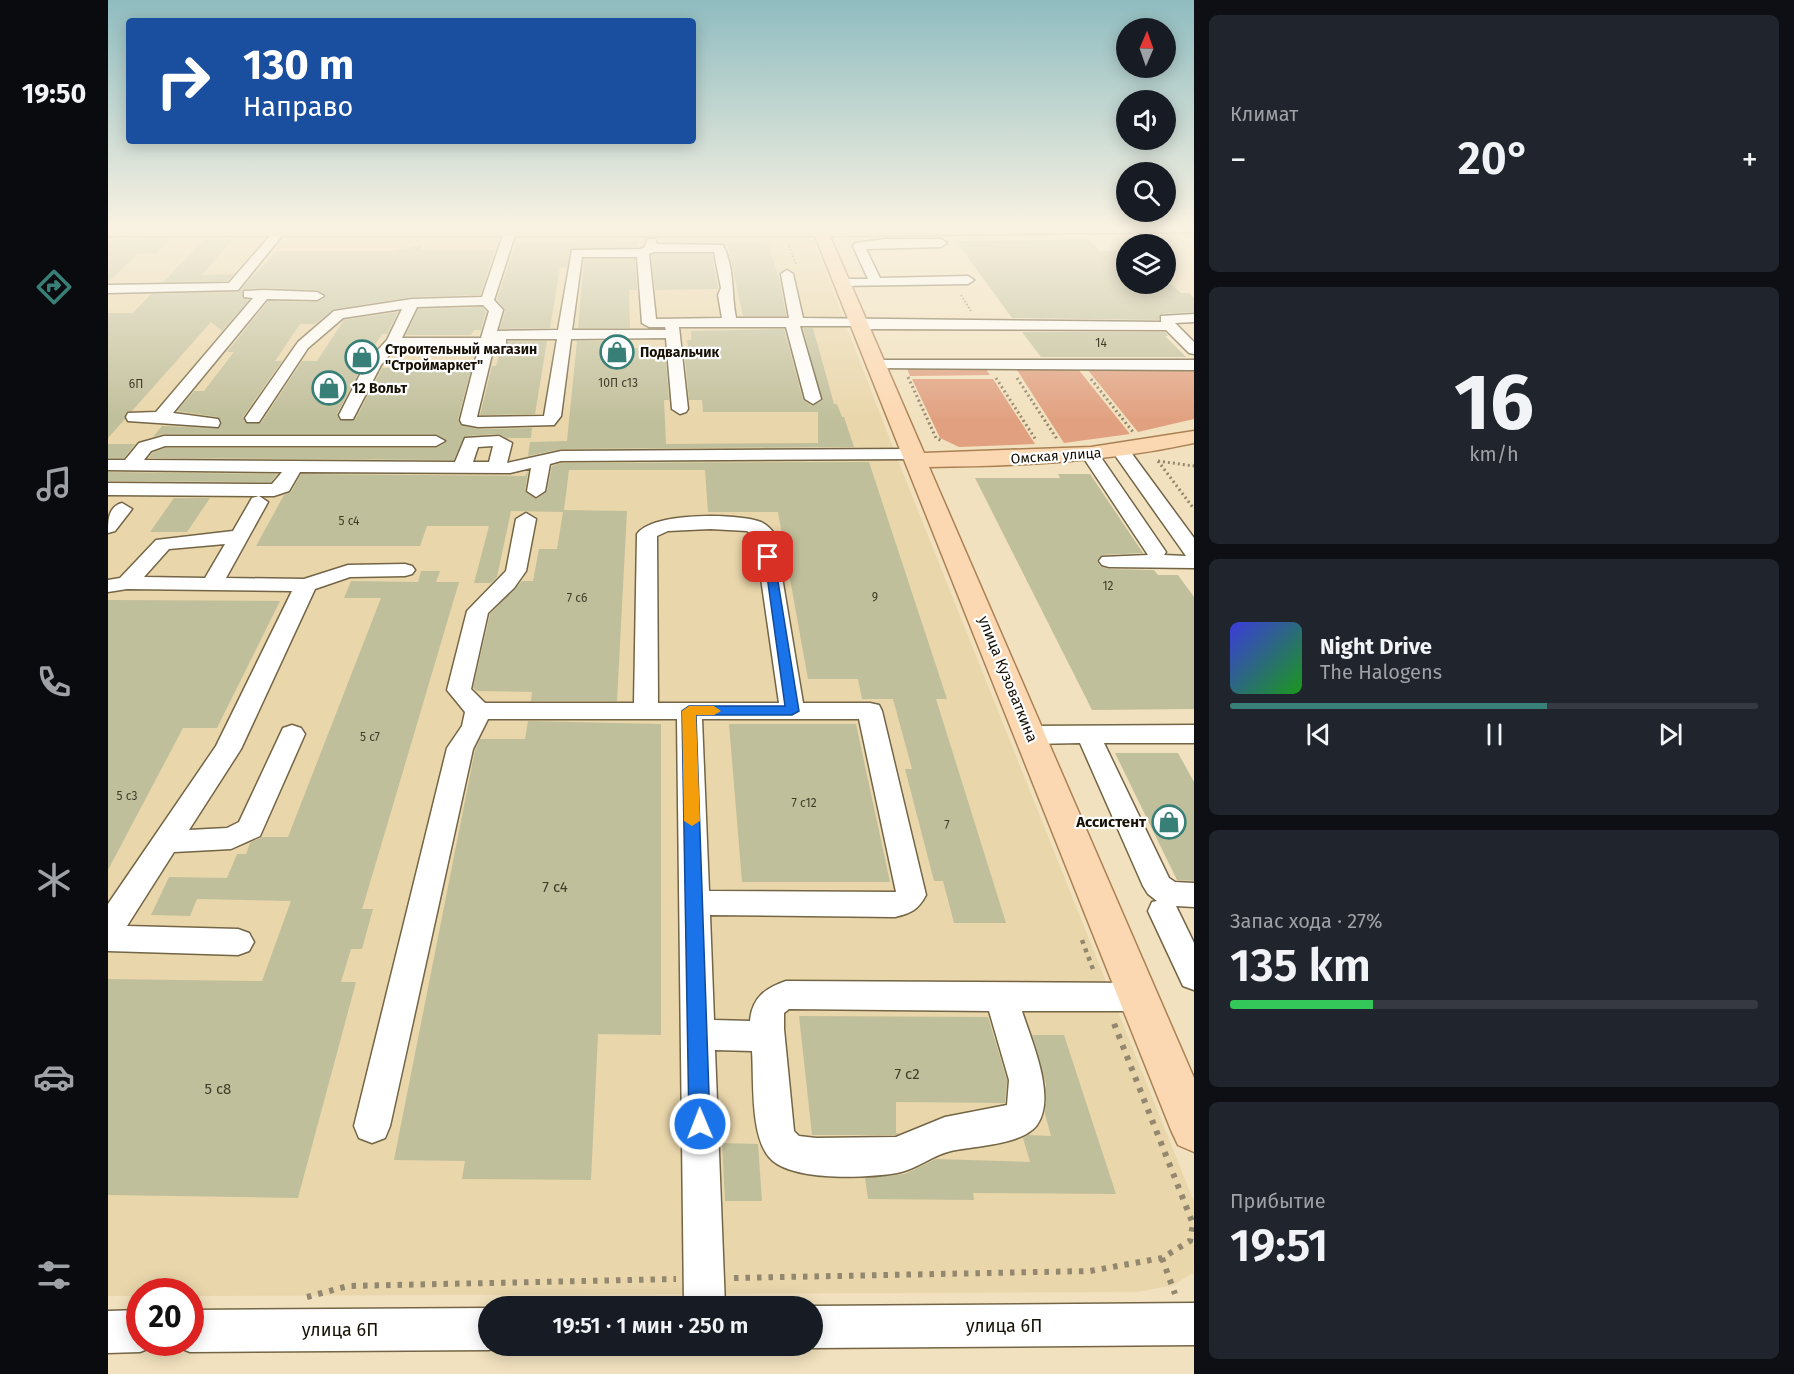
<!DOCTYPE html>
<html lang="ru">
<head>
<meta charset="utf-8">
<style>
	:root { --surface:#171b24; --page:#20242c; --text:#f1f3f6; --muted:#9ea1a6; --line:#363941; --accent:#387f77 }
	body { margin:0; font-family:"Fira Sans",sans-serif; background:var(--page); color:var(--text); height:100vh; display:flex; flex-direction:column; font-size:22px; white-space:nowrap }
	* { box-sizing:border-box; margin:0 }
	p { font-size:20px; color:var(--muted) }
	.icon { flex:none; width:33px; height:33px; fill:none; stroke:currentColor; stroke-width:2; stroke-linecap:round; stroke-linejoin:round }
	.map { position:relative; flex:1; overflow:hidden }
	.side { display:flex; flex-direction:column; gap:15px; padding:15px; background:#0d0f14; width:600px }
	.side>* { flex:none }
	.guide { position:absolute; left:18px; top:18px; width:570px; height:126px; border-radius:6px; box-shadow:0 3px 15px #0003; background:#1a4fa0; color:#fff; overflow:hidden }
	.needle { width:39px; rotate:2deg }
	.tools { position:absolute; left:1008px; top:18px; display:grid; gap:12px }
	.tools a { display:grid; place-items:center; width:60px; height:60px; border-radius:50%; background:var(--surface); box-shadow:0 3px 15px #0003; font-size:30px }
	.speed { position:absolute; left:18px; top:1278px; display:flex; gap:12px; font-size:30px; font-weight:700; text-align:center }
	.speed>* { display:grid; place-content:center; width:78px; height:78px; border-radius:50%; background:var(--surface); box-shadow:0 3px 15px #0003; line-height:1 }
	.speed .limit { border:9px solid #d22; background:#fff; color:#111 }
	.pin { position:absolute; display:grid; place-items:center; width:51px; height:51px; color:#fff; margin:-26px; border-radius:12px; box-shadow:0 3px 9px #0006 }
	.me { position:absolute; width:66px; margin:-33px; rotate:359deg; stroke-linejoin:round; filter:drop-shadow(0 0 4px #0008) }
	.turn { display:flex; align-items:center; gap:21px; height:126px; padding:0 18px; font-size:27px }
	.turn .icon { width:78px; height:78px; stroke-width:2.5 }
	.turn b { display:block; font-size:42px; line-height:51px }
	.big { font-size:45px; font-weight:600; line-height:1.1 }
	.side .widget { flex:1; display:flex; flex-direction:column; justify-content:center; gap:9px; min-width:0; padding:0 21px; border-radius:9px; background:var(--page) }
	.side .dial { align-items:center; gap:0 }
	.dial b { font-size:78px; line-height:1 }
	.song { display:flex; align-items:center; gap:18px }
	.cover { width:72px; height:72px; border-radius:9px; background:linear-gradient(135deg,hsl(240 70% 55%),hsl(120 70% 35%)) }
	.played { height:6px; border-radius:3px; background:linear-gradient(90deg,var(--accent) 60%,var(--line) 60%) }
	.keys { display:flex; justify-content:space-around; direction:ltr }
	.heat { display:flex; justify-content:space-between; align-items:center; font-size:33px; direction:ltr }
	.charge { height:9px; border-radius:4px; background:linear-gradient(90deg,#34c759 27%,var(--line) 0) }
	.trip { position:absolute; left:370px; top:1296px; width:345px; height:60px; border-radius:30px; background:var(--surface); box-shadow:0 3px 15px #0003; font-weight:600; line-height:60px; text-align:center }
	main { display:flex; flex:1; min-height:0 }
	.tabs { display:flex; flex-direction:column; width:108px; justify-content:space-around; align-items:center; background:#090b0e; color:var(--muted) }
	.tabs .icon { width:42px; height:42px }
	.tabs .on { color:var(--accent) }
	.tabs b { font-size:27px; color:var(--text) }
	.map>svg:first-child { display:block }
	.built { fill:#e9d6ab }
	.green { fill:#e1a181 }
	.building { fill:#c0bf9b }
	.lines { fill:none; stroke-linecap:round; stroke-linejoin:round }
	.minor-casing { stroke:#736545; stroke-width:3 }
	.major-casing { stroke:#aa8154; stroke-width:3 }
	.path-far3 { stroke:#93876f; stroke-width:2; stroke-dasharray:1.5 2; stroke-linecap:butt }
	.path-far2 { stroke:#93876f; stroke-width:3; stroke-dasharray:2 3; stroke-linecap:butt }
	.path-far1 { stroke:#93876f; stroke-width:4.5; stroke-dasharray:4 5; stroke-linecap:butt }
	.path { stroke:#93876f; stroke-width:6; stroke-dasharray:4.5 7; stroke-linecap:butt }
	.minor { fill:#fff; fill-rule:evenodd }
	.major { fill:#fcd8b2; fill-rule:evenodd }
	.route { fill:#1a73e8; stroke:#114b97; stroke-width:1.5 }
	.slow { fill:#f59e0b }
	.labels { text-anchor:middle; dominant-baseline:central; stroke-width:4.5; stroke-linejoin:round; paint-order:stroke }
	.number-label { font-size:12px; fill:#403c2a }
	.far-poi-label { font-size:14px; font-weight:bold; fill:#161005; stroke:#fff; text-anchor:start }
	.far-street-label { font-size:14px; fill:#161005; stroke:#fff }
	.street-label { font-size:15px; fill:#161005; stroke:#fff }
	.poi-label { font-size:15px; font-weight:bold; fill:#161005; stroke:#fff; text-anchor:end }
	.near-number-label { font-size:15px; fill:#403c2a }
	.near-street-label { font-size:18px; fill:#161005; stroke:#fff }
</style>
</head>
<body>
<main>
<nav class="tabs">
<b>19:50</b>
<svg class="icon on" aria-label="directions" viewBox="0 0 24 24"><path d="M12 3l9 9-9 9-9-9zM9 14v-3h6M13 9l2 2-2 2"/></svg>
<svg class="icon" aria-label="music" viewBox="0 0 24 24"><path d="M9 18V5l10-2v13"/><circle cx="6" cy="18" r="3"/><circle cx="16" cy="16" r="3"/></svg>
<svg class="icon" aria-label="phone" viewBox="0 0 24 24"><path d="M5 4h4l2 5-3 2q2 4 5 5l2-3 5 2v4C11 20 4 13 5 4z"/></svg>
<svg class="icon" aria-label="climate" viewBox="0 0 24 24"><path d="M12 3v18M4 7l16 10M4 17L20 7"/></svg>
<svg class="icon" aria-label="car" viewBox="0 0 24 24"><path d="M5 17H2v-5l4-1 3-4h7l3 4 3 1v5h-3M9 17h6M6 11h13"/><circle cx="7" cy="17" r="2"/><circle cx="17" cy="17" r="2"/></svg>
<svg class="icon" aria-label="filters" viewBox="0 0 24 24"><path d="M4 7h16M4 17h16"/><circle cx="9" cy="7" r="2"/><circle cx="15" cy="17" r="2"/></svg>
</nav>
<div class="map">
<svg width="1086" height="1374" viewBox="0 0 1086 1374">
	<rect width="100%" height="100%" fill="#f1e1be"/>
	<!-- built -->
	<path class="built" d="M0,235L694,236L705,240L793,468L1086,1202L1085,1273L1066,1285L1029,1292L83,1296L82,1292H32L31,1296H0Z"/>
	<!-- green -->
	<g class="green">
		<path d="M907,367H963L970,369L1022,434L956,443Z"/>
		<path d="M1086,367V419L1030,432L979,369Z"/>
		<path d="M799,368H877L882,375L802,376Z"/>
		<path d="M804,379H885L927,444L851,447L832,438Z"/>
	</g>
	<!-- building -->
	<g class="building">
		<path d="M32,238H63L47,254H30L0,282V240Z"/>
		<path d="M125,239L94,275L126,274L120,281L55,282L96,240Z"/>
		<path d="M947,239H980L992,251L1018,250V284H1063L1073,293H1081L1086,298V312L1053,314L1051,320L904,318L848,241L949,240Z"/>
		<path d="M530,242V247L463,248L459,268L452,267L442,328L392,329L397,311L389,299L408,243Z"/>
		<path d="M619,243H660L672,281L678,316H635Z"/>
		<path d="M315,245L312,250H387L372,295L304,297L226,309L207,324H192L167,361H174L135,417L137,423H153L194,361H209L236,320L290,312L279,334H274L256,362L229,414L231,420H247L274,368L364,366L350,419L352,425L370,429L424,428L423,438H399L391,434L357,436L346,460L41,458L44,453L57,448H328L339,442L328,434H56L45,437L54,426L112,428L114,422L110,417L69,411L86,391H96L126,352H119L160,301L209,302L218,297L209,290L156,288L134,289V298L141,300L114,331L103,322L24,411L18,412L17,419L0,438V313H25L43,294L130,292L169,251H284Z"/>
		<path d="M546,254H604L610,289L547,290L543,255Z"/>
		<path d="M476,259H527L529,290H521L522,328H470Z"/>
		<path d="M374,307L378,312L373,330H366L363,335H298L310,309Z"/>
		<path d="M695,328H705L726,404H729L734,417H736L746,447L453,449L420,456L422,442L459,441L469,341H522V348H557L561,400H556L558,444L710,443V412H595L594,400H581L576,348H580L579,340H583V331L676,329L695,400L704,406L714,401Z"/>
		<path d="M914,332H1057L1060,336H1057L1078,357H933Z"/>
		<path d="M400,341H439L427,414L372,415L384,366H388L393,348L400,347Z"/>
		<path d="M0,444H27L16,458H0Z"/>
		<path d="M761,462L839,699H828L898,923H846L835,881H826L797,769H804L785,699H754L750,679H700L670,512H600L597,470H461L456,510L519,511L509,701H423L424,692L369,691L365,688L382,614L414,581H425L431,549H449L455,512L403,511L389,577L383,583H366L381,526H319L312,546H148L176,495L183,492L193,474L417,476L420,471L417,491L429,499L439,491L444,466L453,463Z"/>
		<path d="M0,472L169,474L163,482L0,481Z"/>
		<path d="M950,474H982L1035,553L994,555L989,561L992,566L1001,569L1046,570L1050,575H1070L1086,597V709L984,710L867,478H952Z"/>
		<path d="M66,498H102L79,532H42Z"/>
		<path d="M313,571H332L328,582H351L256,903L254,909H265L254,949H243L233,982H248L190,1198L0,1195V979L154,981L183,901L89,899L82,916L43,915L61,877L119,878L129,854H138L142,843L154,837H180L273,598H236L243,581L310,582Z"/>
		<path d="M0,600L172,601L109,728H75L0,870Z"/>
		<path d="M420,721L553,724V1035L490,1034L483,1180L354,1179L357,1161L286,1160L367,750L372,739H417Z"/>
		<path d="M621,724H748L782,882H634Z"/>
		<path d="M1007,753H1070L1086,782V881L1069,880Z"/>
		<path d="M691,1016L880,1017L899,1080L897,1103L788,1102V1133H791L788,1135H704Z"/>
		<path d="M924,1035H956L1008,1194L865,1193L866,1200L760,1199L757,1178L797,1174L828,1159L922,1162L915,1138L920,1135L943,1136L937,1114L938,1084Z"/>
		<path d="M614,1143L650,1144L654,1201H617Z"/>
	</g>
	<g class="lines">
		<defs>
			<g id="minor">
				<path d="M402,229L408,232L386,300L395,310L389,331L450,330L464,250L532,249L537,247L539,239H547L549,244L615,245C627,269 623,294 628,318H681L673,274L679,270L685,274L695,318L1053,322V316L1086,314V322L1067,323L1086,342V354L1081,353L1058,330L752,329L746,326H692L713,399L705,404L697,399L678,327H571L580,409L578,412L572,414L564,409L558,338L463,339L453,416L446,425L370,427L354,424L352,420L371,346H289L273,365L245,419H233L231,415L258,363L279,340L294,309L235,318L200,348L151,422H139L137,418L190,342L226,311L304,299L374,297L396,232ZM546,252H606L613,288L610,295L614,318L548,319L541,254ZM474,257H529L534,323L541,327H557L558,330H464ZM375,305L381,311L373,338H294L309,307ZM398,339H449L436,416L369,417L386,346L398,345Z"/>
				<path d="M167,230L177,232L130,290L0,293V285L121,283Z"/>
				<path d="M777,239H833L839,243L833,247L758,249L772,278L860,276L866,280L860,284L729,286L728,283L734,279H760L745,246L747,243Z"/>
				<path d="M156,290L209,292L216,296L209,300L159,299L65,413L110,419L112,423L110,427L20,421L18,417L20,413L48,412L145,298L136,297V291Z"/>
				<path d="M769,360H1086V370L764,368L761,365L764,362Z"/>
				<path d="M56,436H328L337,441L328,446H57L43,451L36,460L347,462L357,438L391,436L404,443L399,463L453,451L807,449L816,454L807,459L453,461L442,464L437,491L428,497L419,491L423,468L402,473L192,472L181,491L166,496L0,495V483L164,484L174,472L0,470V460H17L31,443ZM385,446L381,462H365L370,447Z"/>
				<path d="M1013,446L1019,447L1086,538V568L1001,567L994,565L991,561L994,557L1040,555L973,454L982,449L988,450L1058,552L1056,555L1078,556L1004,451Z"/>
				<path d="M151,496L160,502L118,578L196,579L240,565L297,564L304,566L307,570L304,574L297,576L242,577L207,589L133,749L81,830L119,828L131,822L175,728L184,725L193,728L197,734L152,836L123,849L66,852L19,926L130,929L141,933L146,942L141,951L130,955L0,951V904L108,746L184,591L19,589L0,592V580L12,578L48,540L125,531L144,498ZM117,544L97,578L36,577L61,549Z"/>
				<path d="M14,503L24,509L7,531L0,533C0,520 0,507 14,503Z"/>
				<path d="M418,513L428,519L418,571L406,588L380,613L363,689L377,703H526L529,534C544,512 630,513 653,522C659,525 664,530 667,535L695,703H762L771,705L774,711L818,895C810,910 803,913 787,917L602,915L606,1020L642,1021C644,997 658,988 678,981L1031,983L1042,987L1047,997L1042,1007L1031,1011H914C923,1040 949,1097 929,1125C914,1145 866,1146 843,1151C824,1155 808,1170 789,1173C759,1178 681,1182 661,1157C642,1135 646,1079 644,1051L607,1050L617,1306H576L569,719H380L365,749L282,1126L277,1138L264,1143L251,1138L246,1126L339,748L354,726L357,712L339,690L359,611L398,571L408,519ZM602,529L639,531L647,537L671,703H550L549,536L560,531ZM594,719H751L788,892L601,891ZM681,1009L881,1011L901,1080L899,1105L837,1117L788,1137L708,1138L691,1136L686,1131L676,1029V1013Z"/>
				<path d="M1086,725V743H996L1061,878L1067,882L1086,883V907L1068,906L1086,943V990L1075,986L1040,911L1044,902L1049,901L1040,894L1035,886L972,743L923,744L914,741L910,735L914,729L923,726Z"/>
				<path d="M1086,1303V1345L705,1348L699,1346H705V1306Z"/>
				<path d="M381,1308V1346H391L381,1350L82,1352L67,1346L66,1342H82V1310Z"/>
				<path d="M32,1310V1342H48L47,1346L32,1352L0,1353V1311Z"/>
			</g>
			<path id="major" d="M0,228H1086V232L722,236L816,453L983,447L1086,431V443C998,462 911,466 821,467L1086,1078V1152L1070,1145L1063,1130L707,236H0Z"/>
		</defs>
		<!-- minor casing -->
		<use href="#minor" class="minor-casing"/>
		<!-- major casing -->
		<use href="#major" class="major-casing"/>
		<!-- path-far3 -->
		<g class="path-far3">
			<path d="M681,246L688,264"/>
			<path d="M853,295L863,311"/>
		</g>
		<!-- path-far2 -->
		<g class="path-far2">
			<path d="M800,377L828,438L834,441"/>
			<path d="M888,378L928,440"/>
			<path d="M909,378L949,439"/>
			<path d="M983,379L1025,432"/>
			<path d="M1050,461L1086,509"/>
			<path d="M1050,461L1086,466"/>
		</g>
		<!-- path-far1 -->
		<path class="path-far1" d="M974,940L986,972"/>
		<!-- path -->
		<g class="path">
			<path d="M1054,1258L1067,1294"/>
			<path d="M626,1278L982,1271L1054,1258L1082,1241L1085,1224L1005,1021"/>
			<path d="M199,1297L240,1286L568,1279"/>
		</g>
		<!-- minor -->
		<use href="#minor" class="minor"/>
		<!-- major -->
		<use href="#major" class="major"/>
	</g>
	<!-- sky -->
	<linearGradient id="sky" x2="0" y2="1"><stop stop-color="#8fbcc0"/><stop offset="0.54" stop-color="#f9f2e2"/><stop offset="1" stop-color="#f9f2e2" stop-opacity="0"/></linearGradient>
	<rect width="1086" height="420" fill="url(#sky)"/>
	<!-- route -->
	<path class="route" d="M656,554L666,557L691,711L684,715H588L602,1124L599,1131L592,1134L584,1131L581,1124L574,711L581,706H677Z"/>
	<!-- slow -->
	<path class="slow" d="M581,706H606L613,711L606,715H588L592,821L584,826L576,821L574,711Z"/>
	<!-- icons -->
	<defs>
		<symbol id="shop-ring" viewBox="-11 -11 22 22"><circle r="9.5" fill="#fff" stroke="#387f77" stroke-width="1.5"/><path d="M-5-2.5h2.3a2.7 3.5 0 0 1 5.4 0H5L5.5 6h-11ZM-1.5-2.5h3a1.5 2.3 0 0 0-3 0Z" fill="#387f77"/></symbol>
	</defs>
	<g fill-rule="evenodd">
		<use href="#shop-ring" x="490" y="333" width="38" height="38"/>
		<use href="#shop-ring" x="235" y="338" width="38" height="38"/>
		<use href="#shop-ring" x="202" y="369" width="38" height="38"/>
		<use href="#shop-ring" x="1042" y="803" width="38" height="38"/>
	</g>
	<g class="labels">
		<!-- number labels -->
		<g class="number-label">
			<text x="993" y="343">14</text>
			<text x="510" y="383">10П с13</text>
			<text x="28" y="384">6П</text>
			<text x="241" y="521">5 с4</text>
			<text x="1000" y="586">12</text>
			<text x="767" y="597">9</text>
			<text x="469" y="598">7 с6</text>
			<text x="262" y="737">5 с7</text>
			<text x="19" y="796">5 с3</text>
			<text x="696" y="803">7 с12</text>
			<text x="839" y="825">7</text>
		</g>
		<!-- far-poi labels -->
		<g class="far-poi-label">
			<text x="277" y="349">Строительный магазин<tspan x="277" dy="16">"Строймаркет"</tspan></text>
			<text x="532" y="352">Подвальчик</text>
			<text x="244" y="388">12 Вольт</text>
		</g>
		<!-- far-street labels -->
		<g class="far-street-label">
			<text transform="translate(948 456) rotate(-4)">Омская улица</text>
		</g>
		<!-- street labels -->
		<g class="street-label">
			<text transform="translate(900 679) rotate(68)">улица Кузоваткина</text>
		</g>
		<!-- poi labels -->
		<g class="poi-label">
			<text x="1038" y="822">Ассистент</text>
		</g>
		<!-- near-number labels -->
		<g class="near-number-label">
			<text x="447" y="887">7 с4</text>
			<text x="799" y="1074">7 с2</text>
			<text x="110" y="1089">5 с8</text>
		</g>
		<!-- near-street labels -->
		<g class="near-street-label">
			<text x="896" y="1326">улица 6П</text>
			<text x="232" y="1330">улица 6П</text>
		</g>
	</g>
</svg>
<div class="tools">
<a><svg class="needle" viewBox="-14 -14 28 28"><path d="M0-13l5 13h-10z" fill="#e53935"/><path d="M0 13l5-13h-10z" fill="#9ea1a6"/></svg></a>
<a><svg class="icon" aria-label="sound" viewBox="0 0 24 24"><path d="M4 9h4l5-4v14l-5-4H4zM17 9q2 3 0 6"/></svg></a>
<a><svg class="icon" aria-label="search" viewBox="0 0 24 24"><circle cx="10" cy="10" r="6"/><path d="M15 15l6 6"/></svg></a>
<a><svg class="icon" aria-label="layers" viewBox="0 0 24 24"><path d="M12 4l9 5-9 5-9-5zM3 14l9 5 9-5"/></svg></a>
</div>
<div class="speed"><div class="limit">20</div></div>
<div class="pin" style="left:660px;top:557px;background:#d93025"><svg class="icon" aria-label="arrive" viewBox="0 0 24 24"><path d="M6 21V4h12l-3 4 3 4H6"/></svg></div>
<svg class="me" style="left:592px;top:1124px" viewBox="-20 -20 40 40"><circle r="17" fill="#1a73e8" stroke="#fff" stroke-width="3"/><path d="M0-11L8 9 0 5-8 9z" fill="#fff"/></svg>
<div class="trip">19:51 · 1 мин · 250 m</div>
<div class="guide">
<div class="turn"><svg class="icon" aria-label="right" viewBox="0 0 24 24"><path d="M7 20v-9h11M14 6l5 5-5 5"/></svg><div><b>130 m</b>Направо</div></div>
</div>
</div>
<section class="side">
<div class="widget"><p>Климат</p>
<div class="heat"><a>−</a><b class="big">20°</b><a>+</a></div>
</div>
<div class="widget dial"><b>16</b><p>km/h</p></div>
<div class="widget">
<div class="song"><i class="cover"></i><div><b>Night Drive</b><p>The Halogens</p></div></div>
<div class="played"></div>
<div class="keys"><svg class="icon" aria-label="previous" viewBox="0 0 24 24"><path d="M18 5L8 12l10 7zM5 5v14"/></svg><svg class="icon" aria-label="pause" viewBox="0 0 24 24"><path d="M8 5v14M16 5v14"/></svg><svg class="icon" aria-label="next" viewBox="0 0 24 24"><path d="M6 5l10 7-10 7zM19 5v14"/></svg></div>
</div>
<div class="widget"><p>Запас хода · 27%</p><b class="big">135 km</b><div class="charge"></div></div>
<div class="widget"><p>Прибытие</p><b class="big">19:51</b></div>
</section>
</main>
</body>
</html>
